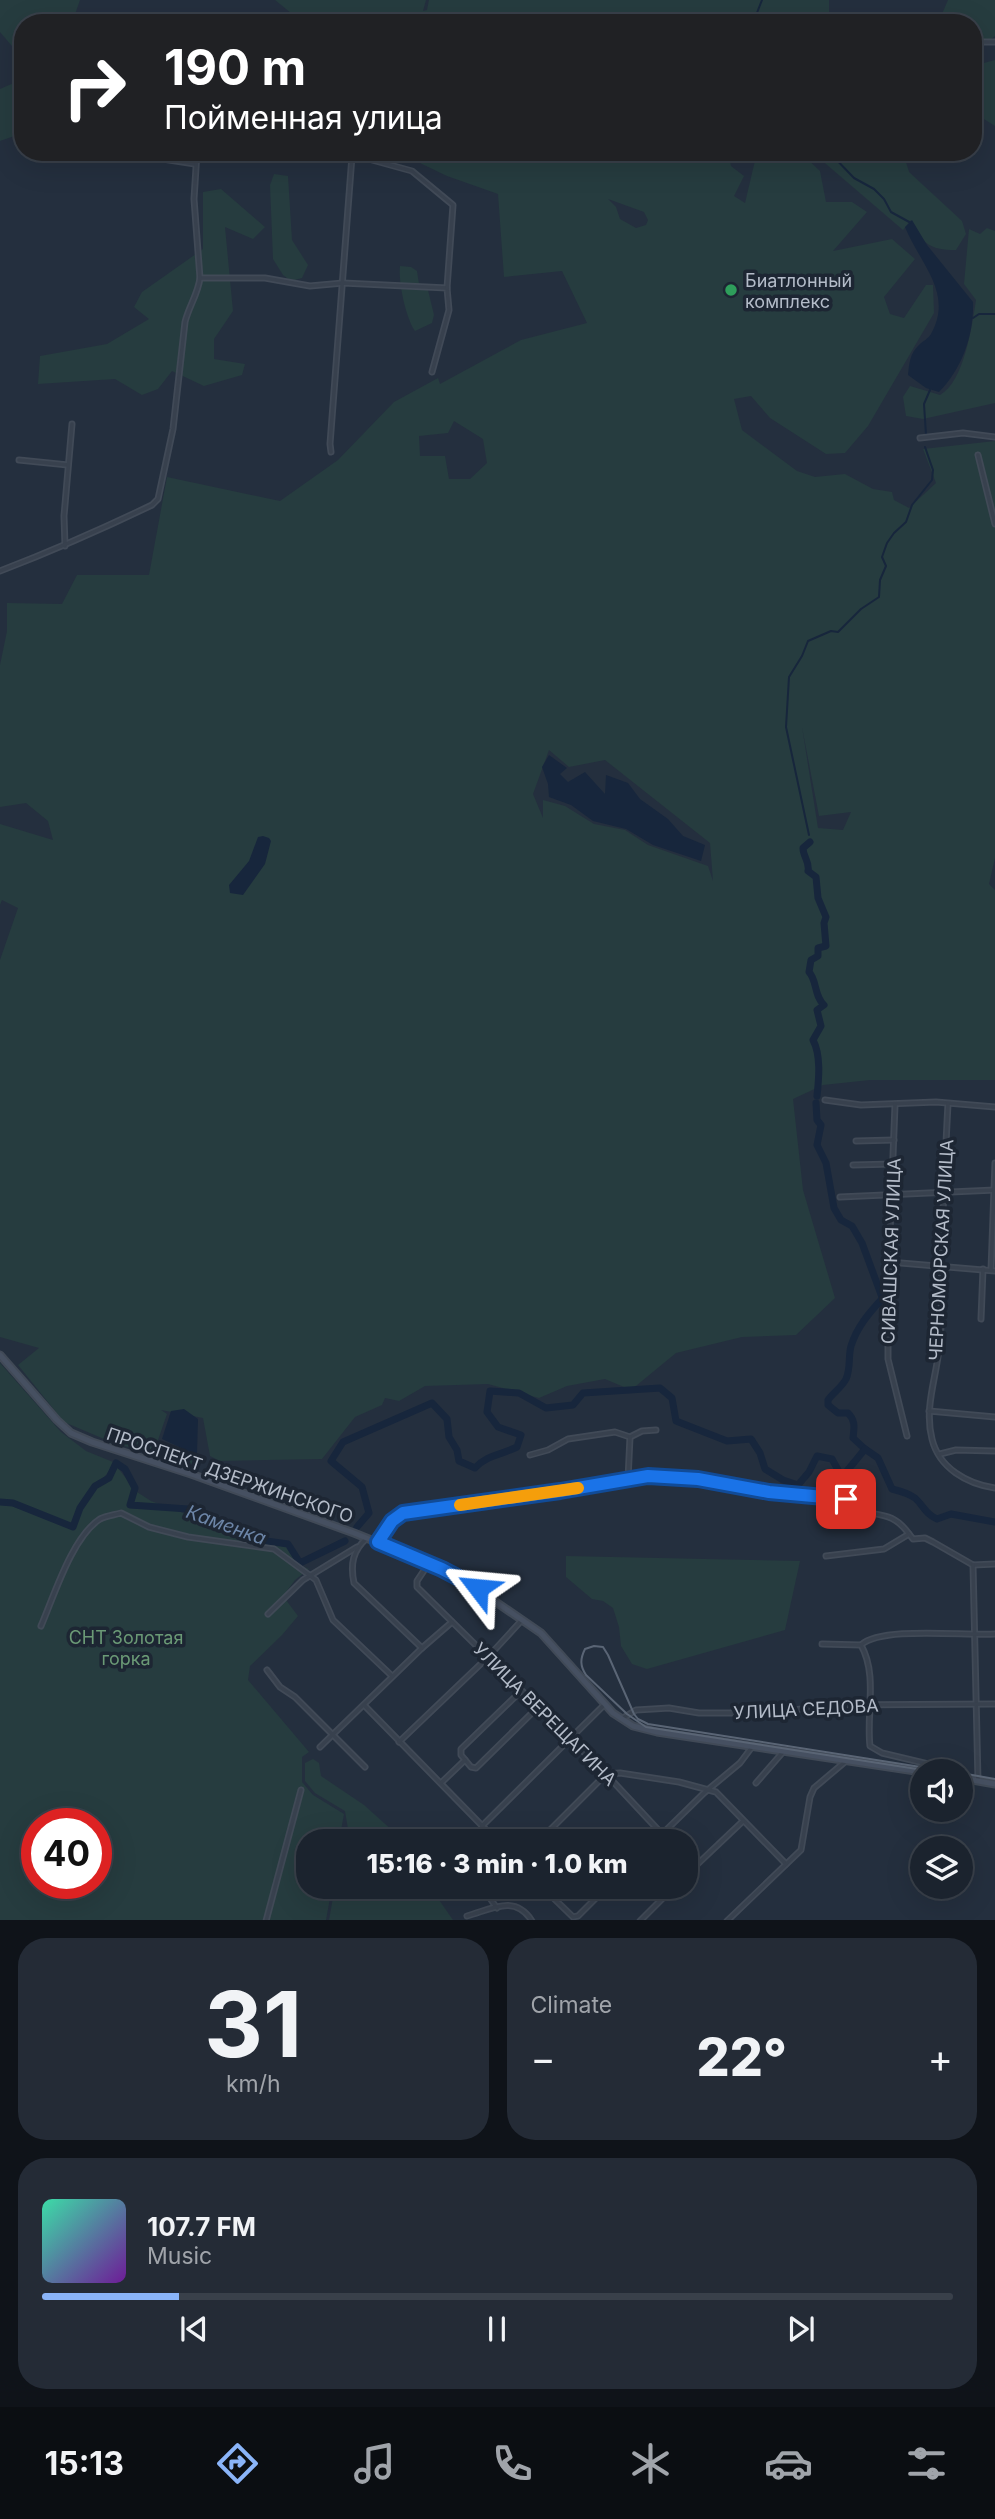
<!DOCTYPE html>
<html lang="en">
<head>
<meta charset="utf-8">
<style>
	:root { --surface:#1b232e; --page:#242b36; --text:#f1f3f6; --muted:#a0a4aa; --line:#39404a; --accent:#8ab4f8 }
	body { margin:0; font-family:Inter,sans-serif; background:var(--page); color:var(--text); height:100vh; display:flex; flex-direction:column; font-size:26px; white-space:nowrap }
	* { box-sizing:border-box; margin:0 }
	p { font-size:23px; color:var(--muted) }
	.icon { flex:none; width:38px; height:38px; fill:none; stroke:currentColor; stroke-width:2; stroke-linecap:round; stroke-linejoin:round }
	.map { position:relative; height:1920px; overflow:hidden }
	.panel { display:flex; flex-direction:column; gap:18px; padding:18px; background:#0f1319; flex:1 }
	.panel>* { flex:none }
	.top-card { position:absolute; left:14px; top:14px; width:968px; height:147px; border-radius:28px; box-shadow:0 7px 28px #0002,0 0 0 2px var(--line); background:#202124; color:#fff; overflow:hidden }
	.controls { position:absolute; left:910px; top:1759px; display:grid; gap:14px }
	.controls a { display:grid; place-items:center; width:63px; height:63px; border-radius:50%; background:var(--surface); box-shadow:0 7px 28px #0002,0 0 0 2px var(--line); font-size:35px }
	.speed { position:absolute; left:21px; top:1808px; display:flex; gap:14px; font-size:35px; font-weight:700; text-align:center }
	.speed>* { display:grid; place-content:center; width:91px; height:91px; border-radius:50%; background:var(--surface); box-shadow:0 7px 28px #0002,0 0 0 2px var(--line); line-height:1 }
	.speed .limit { border:10px solid #d22; background:#fff; color:#111 }
	.pin { position:absolute; display:grid; place-items:center; width:60px; height:60px; color:#fff; margin:-30px; border-radius:14px; box-shadow:0 4px 10px #0006 }
	.me { position:absolute; width:77px; margin:-38px; rotate:299deg; stroke-linejoin:round; filter:drop-shadow(0 0 5px #0008) }
	.turn { display:flex; align-items:center; gap:24px; height:147px; padding:0 35px; font-size:32px }
	.turn .icon { width:91px; height:91px; stroke-width:2.5 }
	.turn b { display:block; font-size:49px; line-height:60px }
	.big { font-size:52px; font-weight:800; line-height:1.1 }
	.panel .card { flex:1; display:flex; flex-direction:column; justify-content:center; gap:10px; min-width:0; padding:0 24px; border-radius:28px; background:var(--page) }
	.panel .dial { align-items:center; gap:0 }
	.dial b { font-size:91px; line-height:1 }
	.song { display:flex; align-items:center; gap:21px }
	.cover { width:84px; height:84px; border-radius:10px; background:linear-gradient(135deg,hsl(160 70% 55%),hsl(280 70% 35%)) }
	.played { height:7px; border-radius:4px; background:linear-gradient(90deg,var(--accent) 15%,var(--line) 15%) }
	.keys { display:flex; justify-content:space-around; direction:ltr }
	.heat { display:flex; justify-content:space-between; align-items:center; font-size:38px; direction:ltr }
	.panel .tiles { flex:1; display:grid; gap:18px; grid-template-columns:1fr 1fr }
	.card:last-child { grid-column:span 2 }
	.trip { position:absolute; left:296px; top:1829px; width:402px; height:70px; border-radius:28px; background:var(--surface); box-shadow:0 7px 28px #0002,0 0 0 2px var(--line); font-weight:800; line-height:70px; text-align:center }
	.tab-bar { display:flex; height:112px; justify-content:space-around; align-items:center; background:#0b0e12; color:var(--muted) }
	.tab-bar .icon { width:49px; height:49px }
	.tab-bar .on { color:var(--accent) }
	.tab-bar b { font-size:32px; color:var(--text) }
	.map>svg:first-child { display:block }
	.green { fill:#263c3f; fill-rule:evenodd }
	.water { fill:#17263c }
	.lines { fill:none; stroke-linecap:round; stroke-linejoin:round }
	.stream { stroke:#17263c; stroke-width:2 }
	.river { stroke:#17263c; stroke-width:7 }
	.street-casing { stroke:#414a57; stroke-width:7 }
	.secondary-casing { stroke:#414a57; stroke-width:9 }
	.street { stroke:#38414e; stroke-width:3.5 }
	.secondary { stroke:#465061; stroke-width:5 }
	.tram { stroke:#5a6575; stroke-width:2 }
	.route-casing { stroke:#114b97; stroke-width:18 }
	.route { stroke:#1a73e8; stroke-width:12 }
	.slow { stroke:#f59e0b; stroke-width:12 }
	.leisure-dot { fill:#2e9e5b; stroke:#1d2633; stroke-width:2.5 }
	.labels { text-anchor:middle; dominant-baseline:central; stroke-width:7; stroke-linejoin:round; paint-order:stroke }
	.poi-label { font-size:18px; fill:#b4bcc9; stroke:#1d2633; text-anchor:start }
	.street-label { font-size:18px; fill:#b4bcc9; stroke:#1d2633 }
	.park-label { font-size:18px; fill:#6b9a76; stroke:#1d2633 }
	.water-label { font-size:19px; font-style:italic; fill:#6d86a8; stroke:#1d2633 }
</style>
</head>
<body>
<div class="map">
<svg width="995" height="1921" viewBox="0 0 995 1921">
	<rect width="100%" height="100%" fill="#242f3e"/>
	<!-- green -->
	<g class="green">
		<path d="M0,0H80L72,23H23V59L0,32Z"/>
		<path d="M275,0H426L423,11L427,10L429,0H829V16L825,23H619L609,13L597,23H381L394,18L360,23H292L291,13Z"/>
		<path d="M948,0H995V36L973,55V23H938Z"/>
		<path d="M995,60V126L973,112V66Z"/>
		<path d="M23,79V133L0,141V89Z"/>
		<path d="M397,152H732L729,155L731,166L744,176L734,196L745,203L757,152H800L820,171L826,202H852L867,212L833,251L892,239L915,259L884,297L890,314L904,318L926,285H933L934,313L868,426L845,453L826,454L770,418L751,396L734,399L742,430L797,471L815,477L845,474L873,489L892,492L894,500L909,508L936,483L923,449L995,441V858L989,884L995,890V1080H870L823,1085L793,1099L803,1190L835,1298L796,1335L742,1337L676,1353L631,1390L605,1379L567,1386L539,1398L488,1384L425,1386L399,1401L385,1398L382,1405L355,1417L322,1459L220,1461L210,1456L203,1418L161,1410L167,1414L158,1440L193,1461L190,1468L104,1439L64,1422L18,1365L39,1348L0,1337V960L18,908L2,900L0,905V824L53,840L48,821L26,803L0,807V665L7,631V603L62,604L77,575H149L167,477L280,501L338,460L394,402L438,378L440,384L521,340L587,323L562,271L504,277L498,194L447,176ZM608,199L644,212L648,220L646,225L636,228L620,219L616,207ZM454,421L483,439L487,463L470,479H449L445,456H420L419,436L448,433ZM802,727L819,816L851,812L843,830L818,828ZM549,750L569,767L605,760L710,843L713,881L708,866L648,845L625,830L594,824L565,806L543,800V818L533,794Z"/>
		<path d="M812,152H903L909,172L962,221L966,234L956,250C928,250 923,243 911,220L903,230Z"/>
		<path d="M274,174L288,176L292,240L308,265L302,278L291,281L283,275L273,259L270,185Z"/>
		<path d="M221,189L265,227L253,239L225,227L233,311L214,339V359L245,364L242,375L204,386L172,371L158,389L142,395L115,379L38,384L40,356L107,344L149,319L134,307L142,292L203,249V192Z"/>
		<path d="M987,228L995,231V403L923,419L906,416L903,397L910,386L940,395C964,382 972,326 976,300L964,284L969,229L980,234Z"/>
		<path d="M400,266L411,267L417,271L419,284L428,290L434,315L432,323L415,331C406,318 398,282 400,266Z"/>
		<path d="M0,1363L61,1432L86,1451L113,1462C105,1482 102,1475 91,1488C82,1499 76,1510 71,1524L13,1500L0,1499Z"/>
		<path d="M117,1467L137,1492L151,1501L231,1531L289,1544L302,1566L309,1569L295,1580L283,1596L298,1616L282,1635L250,1666L248,1680L309,1752L302,1757V1782L313,1795L344,1814L339,1841H308V1886L332,1887L326,1920L0,1921V1504L12,1506L73,1529C79,1515 85,1498 97,1487C107,1478 110,1482 117,1467ZM37,1824H96V1883H37Z"/>
		<path d="M566,1556L800,1561L785,1630L647,1669L632,1664L621,1646L619,1627L613,1608L603,1601L592,1599L566,1577Z"/>
		<path d="M313,1759L319,1763L321,1776L364,1805L404,1841H350L345,1811L315,1793L305,1781V1763Z"/>
		<path d="M335,1886L430,1887L453,1920H329Z"/>
	</g>
	<!-- water -->
	<g class="water">
		<path d="M912,220L927,245L973,302C974,335 962,369 939,392L926,388L908,375C909,364 910,353 919,345C923,341 928,339 931,334C954,293 920,264 905,227Z"/>
		<path d="M549,755L567,768L560,774L568,782L585,772L605,794L606,775L628,783L640,799L668,819L683,836L705,845L701,861L653,845L626,829L593,821L571,805L549,797L548,784L542,767Z"/>
		<path d="M263,836L269,838L271,841L265,864L243,895L230,893L229,885L249,861L258,837Z"/>
		<path d="M184,1409L198,1419L197,1453L190,1452L162,1439L171,1411Z"/>
	</g>
	<g class="lines">
		<!-- stream -->
		<g class="stream">
			<path d="M753,23L762,0"/>
			<path d="M829,152L854,178L874,189L884,199L891,212L911,223"/>
			<path d="M973,318L979,314H995"/>
			<path d="M926,435L924,404L930,390"/>
			<path d="M809,835L786,727L789,677L802,656L808,641L831,631L838,632L861,609L879,597L880,580L886,566L882,557L887,543L894,533L906,522L912,505L932,480L933,470L925,447"/>
		</g>
		<!-- river -->
		<g class="river">
			<path d="M810,842L803,848C803,857 810,862 808,871L816,877L818,898L826,917L824,923L826,946L818,948V956L811,960L809,972C817,980 814,996 824,1005L817,1010L821,1026L813,1040C821,1055 819,1078 817,1096"/>
			<path d="M816,1103L817,1120L821,1125L817,1145L826,1163L834,1208L841,1220L852,1226L862,1243L882,1297"/>
			<path d="M865,1449L853,1438C854,1428 856,1421 848,1413H838L828,1405V1400C833,1393 842,1387 846,1379C851,1368 848,1357 851,1346C857,1327 869,1313 882,1299"/>
			<path d="M0,1502L13,1503L73,1527L80,1508L95,1486L109,1478L116,1463L125,1469L135,1488L130,1505L188,1509L259,1540L288,1544L300,1563L345,1541"/>
			<path d="M357,1527L369,1513L362,1487L331,1461L343,1442L432,1403L447,1419L449,1437L457,1450L459,1461L475,1468C487,1455 501,1455 517,1447L521,1435L498,1427L487,1412L490,1391L519,1393L546,1408L573,1405L583,1393L660,1388L672,1398L676,1421L727,1441L751,1439L760,1453L765,1469L783,1480L798,1485L809,1472L817,1456L832,1459L842,1477L865,1449L878,1458L892,1489C900,1491 908,1493 915,1498C924,1506 925,1514 937,1519L951,1514L995,1522"/>
		</g>
		<defs>
			<g id="street">
				<path d="M973,42H995"/>
				<path d="M124,153L195,164"/>
				<path d="M200,278H265L310,286L343,283L447,288L449,310L432,372"/>
				<path d="M920,438L963,433L995,437"/>
				<path d="M331,452L330,444L352,156L354,155L412,171L453,205L447,288"/>
				<path d="M978,455L995,524"/>
				<path d="M19,460L68,465"/>
				<path d="M65,546L64,516L72,424"/>
				<path d="M0,571C52,551 102,529 152,505L158,499L173,429L185,322C189,306 198,294 200,278L194,199L197,152"/>
				<path d="M825,1100L861,1105L936,1102L995,1107"/>
				<path d="M948,1104C945,1158 943,1211 941,1264C941,1292 943,1322 939,1349C936,1379 924,1408 932,1439C939,1468 967,1484 995,1488"/>
				<path d="M895,1105L888,1283V1359L907,1436"/>
				<path d="M856,1141L894,1140"/>
				<path d="M853,1165L893,1164"/>
				<path d="M840,1197L995,1190"/>
				<path d="M889,1262L995,1271"/>
				<path d="M991,1270L995,1163"/>
				<path d="M981,1319L983,1269"/>
				<path d="M929,1411L995,1417"/>
				<path d="M940,1454L956,1450L995,1451"/>
				<path d="M530,1455L548,1450L568,1439L615,1432L630,1437L642,1431L656,1430"/>
				<path d="M628,1479L630,1437"/>
				<path d="M367,1538C353,1550 350,1564 354,1583L422,1648"/>
				<path d="M378,1542L392,1521L403,1513L560,1491L648,1476L698,1479L769,1491L846,1499L853,1501L859,1511C882,1516 894,1513 909,1534"/>
				<path d="M826,1556L884,1549L909,1534L913,1539L925,1538L933,1542L973,1565L995,1564"/>
				<path d="M429,1563L417,1581V1587L606,1774L662,1834"/>
				<path d="M973,1565L978,1781"/>
				<path d="M268,1614L303,1580L357,1547"/>
				<path d="M41,1626C54,1596 72,1537 100,1519C106,1516 114,1515 121,1513L149,1527L188,1537L274,1549L316,1580L333,1620L392,1676"/>
				<path d="M822,1644L861,1645"/>
				<path d="M267,1670L280,1687L295,1697L365,1767"/>
				<path d="M521,1691L461,1749V1755L471,1767L476,1768L538,1707"/>
				<path d="M364,1705L497,1841"/>
				<path d="M623,1718L636,1710L653,1709L669,1708L699,1713H769L834,1705L995,1704"/>
				<path d="M399,1742L488,1657L522,1620"/>
				<path d="M320,1747L422,1648L452,1622"/>
				<path d="M945,1771V1768L882,1753L870,1746C866,1714 878,1675 861,1645C882,1626 964,1636 995,1634"/>
				<path d="M442,1782L465,1760"/>
				<path d="M756,1783L783,1752"/>
				<path d="M482,1826L604,1705"/>
				<path d="M539,1841L606,1774L620,1773L679,1782L716,1792L786,1864"/>
				<path d="M655,1841L704,1793L740,1763L752,1747"/>
				<path d="M686,1875L743,1821"/>
				<path d="M481,1886L497,1908"/>
				<path d="M541,1886L573,1917L578,1916L608,1886"/>
				<path d="M467,1916C492,1909 515,1894 532,1921"/>
				<path d="M266,1921L301,1790"/>
				<path d="M640,1921L675,1886"/>
				<path d="M727,1921L801,1850L810,1797L814,1788L846,1761"/>
			</g>
			<g id="secondary">
				<path d="M0,1355L57,1420L71,1433L92,1442L191,1474L354,1533L431,1564L464,1580L541,1633L613,1713L633,1726L657,1732L922,1772"/>
				<path d="M961,1778L995,1784"/>
			</g>
		</defs>
		<!-- street casing -->
		<use href="#street" class="street-casing"/>
		<!-- secondary casing -->
		<use href="#secondary" class="secondary-casing"/>
		<!-- street -->
		<use href="#street" class="street"/>
		<!-- secondary -->
		<use href="#secondary" class="secondary"/>
		<!-- tram -->
		<g class="tram">
			<path d="M930,1771L646,1727L627,1714L586,1675C580,1666 580,1659 585,1649L594,1646L603,1647L608,1655L634,1714L638,1719L648,1724L946,1771"/>
			<path d="M961,1773L995,1779"/>
		</g>
	</g>
	<g class="lines">
		<defs>
			<path id="route" d="M478,1588L442,1569L378,1542L392,1521L403,1513L560,1491L648,1476L698,1479L769,1492L846,1499"/>
		</defs>
		<!-- route casing -->
		<use href="#route" class="route-casing"/>
		<!-- route -->
		<use href="#route" class="route"/>
		<!-- slow -->
		<path class="slow" d="M460,1505L578,1488"/>
	</g>
	<!-- markers -->
	<circle class="leisure-dot" cx="731" cy="290" r="7"/>
	<g class="labels">
		<!-- poi labels -->
		<g class="poi-label">
			<text x="745" y="280">Биатлонный<tspan x="745" dy="21">комплекс</tspan></text>
		</g>
		<!-- street labels -->
		<g class="street-label">
			<text transform="translate(941 1250) rotate(-87)">ЧЕРНОМОРСКАЯ УЛИЦА</text>
			<text transform="translate(891 1251) rotate(-88)">СИВАШСКАЯ УЛИЦА</text>
			<text transform="translate(230 1475) rotate(19)">ПРОСПЕКТ ДЗЕРЖИНСКОГО</text>
			<text transform="translate(806 1709) rotate(-3)">УЛИЦА СЕДОВА</text>
			<text transform="translate(545 1714) rotate(45)">УЛИЦА ВЕРЕЩАГИНА</text>
		</g>
		<!-- park labels -->
		<g class="park-label">
			<text x="126" y="1637">СНТ Золотая<tspan x="126" dy="21">горка</tspan></text>
		</g>
		<!-- water labels -->
		<g class="water-label">
			<text transform="translate(226 1525) rotate(20)">Каменка</text>
		</g>
	</g>
</svg>
<div class="controls">
<a><svg class="icon" aria-label="sound" viewBox="0 0 24 24"><path d="M4 9h4l5-4v14l-5-4H4zM17 9q2 3 0 6"/></svg></a>
<a><svg class="icon" aria-label="layers" viewBox="0 0 24 24"><path d="M12 4l9 5-9 5-9-5zM3 14l9 5 9-5"/></svg></a>
</div>
<div class="speed"><div class="limit">40</div></div>
<div class="pin" style="left:846px;top:1499px;background:#d93025"><svg class="icon" aria-label="arrive" viewBox="0 0 24 24"><path d="M6 21V4h12l-3 4 3 4H6"/></svg></div>
<svg class="me" style="left:478px;top:1588px" viewBox="-20 -20 40 40"><path d="M0-17L14 15 0 8-14 15z" fill="#1a73e8" stroke="#fff" stroke-width="4"/></svg>
<div class="trip">15:16 · 3 min · 1.0 km</div>
<div class="top-card">
<div class="turn"><svg class="icon" aria-label="right" viewBox="0 0 24 24"><path d="M7 20v-9h11M14 6l5 5-5 5"/></svg><div><b>190 m</b>Пойменная улица</div></div>
</div>
</div>
<section class="panel">
<div class="tiles">
<div class="card dial"><b>31</b><p>km/h</p></div>
<div class="card"><p>Climate</p>
<div class="heat"><a>−</a><b class="big">22°</b><a>+</a></div>
</div>
<div class="card">
<div class="song"><i class="cover"></i><div><b>107.7 FM</b><p>Music</p></div></div>
<div class="played"></div>
<div class="keys"><svg class="icon" aria-label="previous" viewBox="0 0 24 24"><path d="M18 5L8 12l10 7zM5 5v14"/></svg><svg class="icon" aria-label="pause" viewBox="0 0 24 24"><path d="M8 5v14M16 5v14"/></svg><svg class="icon" aria-label="next" viewBox="0 0 24 24"><path d="M6 5l10 7-10 7zM19 5v14"/></svg></div>
</div>
</div>
</section>
<nav class="tab-bar">
<b>15:13</b>
<svg class="icon on" aria-label="directions" viewBox="0 0 24 24"><path d="M12 3l9 9-9 9-9-9zM9 14v-3h6M13 9l2 2-2 2"/></svg>
<svg class="icon" aria-label="music" viewBox="0 0 24 24"><path d="M9 18V5l10-2v13"/><circle cx="6" cy="18" r="3"/><circle cx="16" cy="16" r="3"/></svg>
<svg class="icon" aria-label="phone" viewBox="0 0 24 24"><path d="M5 4h4l2 5-3 2q2 4 5 5l2-3 5 2v4C11 20 4 13 5 4z"/></svg>
<svg class="icon" aria-label="climate" viewBox="0 0 24 24"><path d="M12 3v18M4 7l16 10M4 17L20 7"/></svg>
<svg class="icon" aria-label="car" viewBox="0 0 24 24"><path d="M5 17H2v-5l4-1 3-4h7l3 4 3 1v5h-3M9 17h6M6 11h13"/><circle cx="7" cy="17" r="2"/><circle cx="17" cy="17" r="2"/></svg>
<svg class="icon" aria-label="filters" viewBox="0 0 24 24"><path d="M4 7h16M4 17h16"/><circle cx="9" cy="7" r="2"/><circle cx="15" cy="17" r="2"/></svg>
</nav>
</body>
</html>
